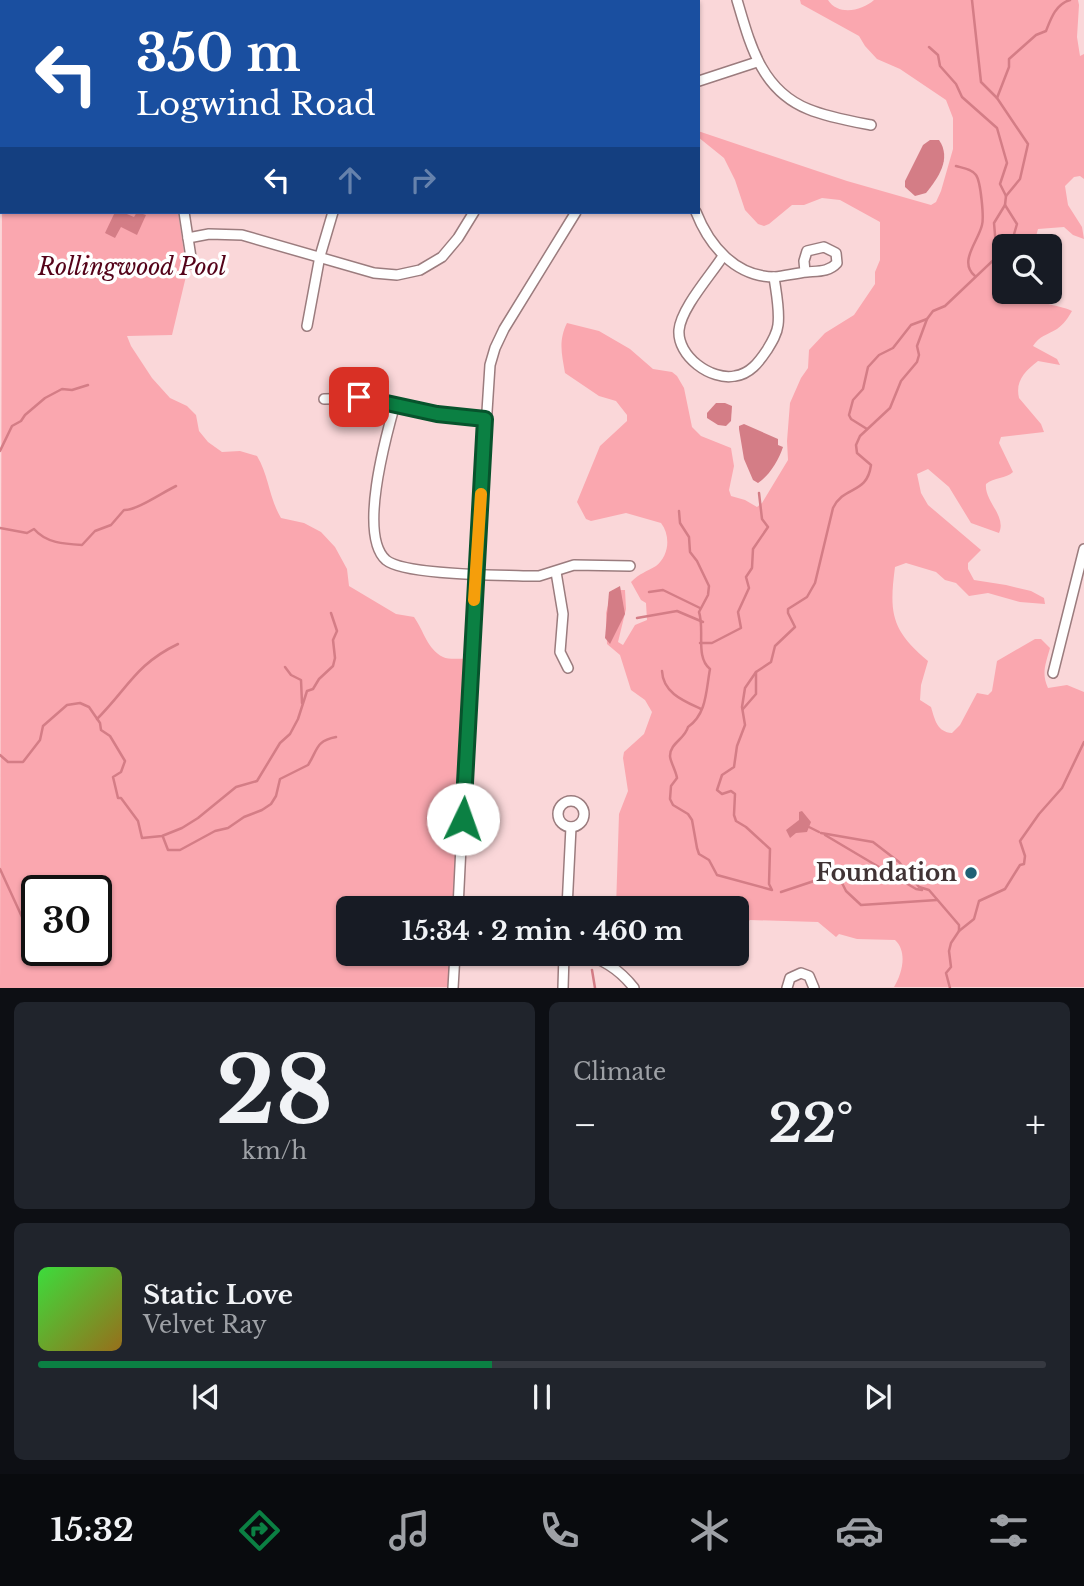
<!DOCTYPE html>
<html lang="en">
<head>
<meta charset="utf-8">
<style>
	:root { --surface:#171b24; --page:#20242c; --text:#f1f3f6; --muted:#9ea1a6; --line:#363941; --accent:#0b8043 }
	body { margin:0; font-family:"Libre Baskerville",serif; background:var(--page); color:var(--text); height:100vh; display:flex; flex-direction:column; font-size:26px; white-space:nowrap }
	* { box-sizing:border-box; margin:0 }
	p { font-size:23px; color:var(--muted) }
	.icon { flex:none; width:38px; height:38px; fill:none; stroke:currentColor; stroke-width:2; stroke-linecap:round; stroke-linejoin:round }
	.map { position:relative; height:988px; overflow:hidden }
	.details { display:flex; flex-direction:column; gap:14px; padding:14px; background:#0d0f14; flex:1 }
	.details>* { flex:none }
	.banner { position:absolute; left:0px; top:0px; width:700px; height:214px; box-shadow:0 2px 5px #0004; background:#1a4fa0; color:#fff; overflow:hidden }
	.tools { position:absolute; left:992px; top:234px; display:grid; gap:14px }
	.tools a { display:grid; place-items:center; width:70px; height:70px; border-radius:10px; background:var(--surface); box-shadow:0 2px 5px #0004; font-size:35px }
	.speed { position:absolute; left:21px; top:875px; display:flex; gap:14px; font-size:35px; font-weight:700; text-align:center }
	.speed>* { display:grid; place-content:center; width:91px; height:91px; border-radius:50%; background:var(--surface); box-shadow:0 2px 5px #0004; line-height:1 }
	.speed .limit { border:4px solid #111; border-radius:10px; background:#fff; color:#111 }
	.pin { position:absolute; display:grid; place-items:center; width:60px; height:60px; color:#fff; margin:-30px; border-radius:14px; box-shadow:0 4px 10px #0006 }
	.me { position:absolute; width:77px; margin:-38px; rotate:3deg; stroke-linejoin:round; filter:drop-shadow(0 0 5px #0008) }
	.turn { display:flex; align-items:center; gap:24px; height:147px; padding:0 21px; font-size:32px }
	.turn .icon { width:91px; height:91px; stroke-width:2.5 }
	.turn b { display:block; font-size:49px; line-height:60px }
	.lanes { display:flex; align-items:center; height:66px; padding:0 21px; background:#0003; justify-content:center; gap:35px; direction:ltr }
	.lanes .off { opacity:.35 }
	.big { font-size:52px; font-weight:800; line-height:1.1 }
	.details .widget { flex:1; display:flex; flex-direction:column; justify-content:center; gap:10px; min-width:0; padding:0 24px; border-radius:10px; background:var(--page) }
	.details .dial { align-items:center; gap:0 }
	.dial b { font-size:91px; line-height:1 }
	.song { display:flex; align-items:center; gap:21px }
	.cover { width:84px; height:84px; border-radius:10px; background:linear-gradient(135deg,hsl(120 70% 55%),hsl(40 70% 35%)) }
	.played { height:7px; border-radius:4px; background:linear-gradient(90deg,var(--accent) 45%,var(--line) 45%) }
	.keys { display:flex; justify-content:space-around; direction:ltr }
	.heat { display:flex; justify-content:space-between; align-items:center; font-size:38px; direction:ltr }
	.details .tiles { flex:1; display:grid; gap:14px; grid-template-columns:1fr 1fr }
	.widget:last-child { grid-column:span 2 }
	.trip { position:absolute; left:336px; top:896px; width:413px; height:70px; border-radius:10px; background:var(--surface); box-shadow:0 2px 5px #0004; font-weight:800; line-height:70px; text-align:center }
	.dock { display:flex; height:112px; justify-content:space-around; align-items:center; background:#090b0e; color:var(--muted) }
	.dock .icon { width:49px; height:49px }
	.dock .active { color:var(--accent) }
	.dock b { font-size:32px; color:var(--text) }
	.map>svg:first-child { display:block }
	.green { fill:#faa7af; fill-rule:evenodd }
	.water { fill:#d47d86 }
	.lines { fill:none; stroke-linecap:round; stroke-linejoin:round }
	.stream { stroke:#d47d86; stroke-width:2.5 }
	.street-casing { stroke:#9b7c7e; stroke-width:12 }
	.street { stroke:#fff; stroke-width:9 }
	.route-casing { stroke:#07532c; stroke-width:18 }
	.route { stroke:#0b8043; stroke-width:12 }
	.slow { stroke:#f59e0b; stroke-width:12 }
	.poi-dot { fill:#206175; stroke:#fff; stroke-width:2.5 }
	.labels { text-anchor:middle; dominant-baseline:central; stroke-width:7; stroke-linejoin:round; paint-order:stroke }
	.park-label { font-size:23px; font-style:italic; fill:#540319; stroke:#fff }
	.poi-label { font-size:23px; font-weight:bold; fill:#403334; stroke:#fff; text-anchor:end }
</style>
</head>
<body>
<div class="map">
<svg width="1084" height="988" viewBox="0 0 1084 988">
	<rect width="100%" height="100%" fill="#fad7d9"/>
	<!-- green -->
	<g class="green">
		<path d="M800,0H828C838,16 862,11 874,0H1078L1079,5L1077,37L1080,56L1084,54V179L1080,176L1074,177L1065,186L1068,205L1082,227L1084,239L1073,235L1064,227L1038,229L1035,240L1036,247H1004V292H1033C1040,307 1059,304 1072,311C1068,318 1064,324 1057,329C1047,335 1039,336 1033,346L1057,359L1060,365L1038,361C1025,371 1015,381 1019,398L1041,424L1044,432L1001,437L999,443L1013,472C1006,479 994,477 986,484C984,501 1007,516 999,533L971,523L949,487L928,469L917,474L921,493L928,505L981,550L968,563V569L974,580L1006,585L1031,591L1044,598L1045,604L1020,602L988,593L969,596L956,583L945,580L936,572L906,563L895,567C889,613 891,630 928,661L921,685L920,700L931,707C935,720 937,732 952,733L960,725L977,693L988,695L992,691L997,661L1035,639H1041L1050,648C1046,663 1041,673 1048,688L1067,685L1084,692V987H894C902,974 908,952 895,940L857,939L839,934L836,937L818,922L750,920L741,927L737,924V908H616L619,814L628,791L623,758L624,752L644,734L652,712L645,700L631,690L620,655L607,644L606,613L612,590H625L626,609L618,642L623,645L635,625L647,620L646,603L641,600L631,582C640,573 646,572 656,566C669,556 671,536 661,523L626,513L591,521L586,519L577,502L600,446L627,421V415L616,401L599,396L565,373C562,355 558,341 567,323L599,331L630,349L653,369L672,372L677,376L684,388L692,427L701,436L731,448L734,466L729,490L731,496L745,500L757,507L762,503L788,460L787,441L790,403L801,378L808,368L809,350L825,333L854,315L875,284V272L880,260V222L840,200L822,198L804,205H792L769,224L764,226L758,224L745,210L735,180L724,158L698,137V131L847,181L931,205L936,202L941,191L953,149V118L946,100L900,69L877,59L865,46L859,36L801,4Z"/>
		<path d="M2,199V212H178L187,272L172,335L127,336L131,346L152,378L170,398L187,406L196,415L199,431L208,442L222,452L240,451L257,456C269,476 269,498 281,518L304,523L321,532L335,547L347,569L349,586L396,614L414,617C424,631 427,649 443,657C449,660 460,658 466,659L453,908H348V954H451L449,987L0,988ZM37,891H96V950H37Z"/>
	</g>
	<!-- water -->
	<g class="water">
		<path d="M930,140H939C952,159 938,178 926,193L915,196L905,187V181L923,145Z"/>
		<path d="M115,212H122L134,217L137,212L146,215L137,235L121,227L115,238L105,233Z"/>
		<path d="M716,403H725L732,406L731,421L726,426L718,425L707,418V413Z"/>
		<path d="M744,424L778,439V445L783,447C779,460 769,476 758,483L753,480L744,459L739,429V426Z"/>
		<path d="M620,586L625,614L610,644L605,638L609,592Z"/>
		<path d="M802,811L811,822L807,832L796,833L790,838L786,830L799,820V812Z"/>
	</g>
	<g class="lines">
		<!-- stream -->
		<g class="stream">
			<path d="M972,0L981,82L997,98L1028,144L1020,179L1006,196"/>
			<path d="M80,2V0"/>
			<path d="M0,42L2,44"/>
			<path d="M929,47L938,55L940,66L956,84L962,97L997,128L1007,163L1000,184L1006,196L1005,205L994,223L997,258"/>
			<path d="M997,98L1009,67V59L1036,35L1046,31C1051,18 1056,4 1070,0"/>
			<path d="M956,166C963,168 972,169 976,175C981,182 984,218 982,225C978,242 958,262 975,276"/>
			<path d="M1005,205L1017,224L1012,241L1008,247"/>
			<path d="M867,429L851,419L849,415L853,400L863,389L868,367L879,355L893,348L911,325L927,319"/>
			<path d="M0,451L12,426L21,421L25,415L45,398L62,389L72,390L88,385"/>
			<path d="M679,511L680,523L689,537L690,552L697,561L709,586L708,595L699,612C705,630 695,657 710,669C706,690 707,714 688,727C685,739 670,743 670,756C670,761 676,771 677,778L671,786L670,799L673,805L688,814L692,820L697,848L699,854L709,860L717,875L772,890L769,884L770,849L746,827L736,821L734,815L735,794L731,791L722,794L717,790L722,775L734,767L737,746L745,725L742,707L745,688L756,672L771,662L775,646L795,627L788,613V609L807,597L815,583L833,508C844,485 867,495 871,465L857,453L856,445L860,436L890,408L901,381L917,362L919,355L917,346L927,319L933,311L945,306L1004,250"/>
			<path d="M0,528L27,533L34,529C46,543 64,544 82,545L95,531L111,525L124,510C136,511 163,492 176,486"/>
			<path d="M649,592L663,590L700,608"/>
			<path d="M637,618L677,611L703,622"/>
			<path d="M700,643H712L741,628L738,612L749,588L746,577L752,568L753,549L768,527L762,519L759,493"/>
			<path d="M285,667L291,675L301,680L302,703"/>
			<path d="M662,671C663,693 684,701 701,709"/>
			<path d="M743,709L756,694V672"/>
			<path d="M97,719C128,688 136,664 178,644"/>
			<path d="M0,755L8,762H23L40,740L43,726L67,705L80,703L89,707L100,723L101,730L110,736L125,761L121,772L113,777L118,798H121L138,821L142,838L162,836L182,828L198,818L236,787L257,781L280,743L290,734L298,719L307,691L313,689L319,679L333,666L335,658L333,640L337,631L331,613"/>
			<path d="M809,827L819,832"/>
			<path d="M821,833L873,842L899,862L919,887L929,890L959,925V931"/>
			<path d="M825,835L916,889L922,890"/>
			<path d="M163,837L168,850H180L215,831L228,828L244,817L262,810L271,804L276,796L280,779L308,765C318,750 315,741 336,737"/>
			<path d="M0,869L22,917L37,937"/>
			<path d="M781,892L832,875L839,877L846,891L861,905L937,900"/>
			<path d="M47,950V951"/>
			<path d="M592,970L595,988"/>
			<path d="M950,988L946,973L951,967L949,951L951,943L959,931L974,919L979,901L1005,889L1020,865L1024,864L1025,856L1020,841L1039,814L1062,788L1084,742"/>
		</g>
		<defs>
			<g id="street">
				<path d="M737,0C750,44 761,90 808,109C827,117 850,121 871,125"/>
				<path d="M162,2L163,0"/>
				<path d="M392,2L393,0"/>
				<path d="M600,2V0"/>
				<path d="M699,81L757,62"/>
				<path d="M184,212L192,264"/>
				<path d="M696,212C709,245 735,277 775,277C785,276 796,273 807,272C818,271 829,272 837,263L836,253L824,247L807,251L804,261L805,272"/>
				<path d="M188,238L209,234L242,235L374,273L397,275L420,270L442,257L458,238L474,212"/>
				<path d="M723,256C711,275 681,308 679,330C677,356 711,381 735,376C750,374 759,362 767,350C772,342 777,334 778,325C780,310 776,292 774,277"/>
				<path d="M307,326L320,256L333,212"/>
				<path d="M324,399L370,398L421,411L485,419"/>
				<path d="M395,404C386,436 358,535 386,560C404,575 496,575 523,576H539L574,565L630,566"/>
				<path d="M556,572L563,614L560,652L568,668"/>
				<path d="M1053,673L1084,549"/>
				<circle cx="571" cy="814" r="13"/>
				<path d="M458,908L467,722L490,365L495,348L504,329L576,212"/>
				<path d="M567,908L571,827"/>
				<path d="M582,954C604,959 620,970 634,988"/>
				<path d="M453,988L455,954"/>
				<path d="M563,988L564,954"/>
				<path d="M787,988L790,978L801,973L809,976L814,988"/>
			</g>
		</defs>
		<!-- street casing -->
		<use href="#street" class="street-casing"/>
		<!-- street -->
		<use href="#street" class="street"/>
	</g>
	<g class="lines">
		<defs>
			<path id="route" d="M359,397L437,414L485,419L463,819"/>
		</defs>
		<!-- route casing -->
		<use href="#route" class="route-casing"/>
		<!-- route -->
		<use href="#route" class="route"/>
		<!-- slow -->
		<path class="slow" d="M474,600L481,494"/>
	</g>
	<!-- markers -->
	<circle class="poi-dot" cx="971" cy="873" r="7"/>
	<g class="labels">
		<!-- park labels -->
		<g class="park-label">
			<text x="132" y="267">Rollingwood Pool</text>
		</g>
		<!-- poi labels -->
		<g class="poi-label">
			<text x="957" y="873">Foundation</text>
		</g>
	</g>
</svg>
<div class="tools">
<a><svg class="icon" aria-label="search" viewBox="0 0 24 24"><circle cx="10" cy="10" r="6"/><path d="M15 15l6 6"/></svg></a>
</div>
<div class="speed"><div class="limit">30</div></div>
<div class="pin" style="left:359px;top:397px;background:#d93025"><svg class="icon" aria-label="arrive" viewBox="0 0 24 24"><path d="M6 21V4h12l-3 4 3 4H6"/></svg></div>
<svg class="me" style="left:463px;top:819px" viewBox="-20 -20 40 40"><circle r="19" fill="#fff"/><path d="M0-13L10 11 0 6-10 11z" fill="#0b8043"/></svg>
<div class="trip">15:34 · 2 min · 460 m</div>
<div class="banner">
<div class="turn"><svg class="icon" aria-label="left" viewBox="0 0 24 24"><path d="M17 20v-9H6M10 6l-5 5 5 5"/></svg><div><b>350 m</b>Logwind Road</div></div>
<div class="lanes"><svg class="icon" aria-label="left" viewBox="0 0 24 24"><path d="M17 20v-9H6M10 6l-5 5 5 5"/></svg><svg class="icon off" aria-label="ahead" viewBox="0 0 24 24"><path d="M12 20V5M6 11l6-6 6 6"/></svg><svg class="icon off" aria-label="right" viewBox="0 0 24 24"><path d="M7 20v-9h11M14 6l5 5-5 5"/></svg></div>
</div>
</div>
<section class="details">
<div class="tiles">
<div class="widget dial"><b>28</b><p>km/h</p></div>
<div class="widget"><p>Climate</p>
<div class="heat"><a>−</a><b class="big">22°</b><a>+</a></div>
</div>
<div class="widget">
<div class="song"><i class="cover"></i><div><b>Static Love</b><p>Velvet Ray</p></div></div>
<div class="played"></div>
<div class="keys"><svg class="icon" aria-label="previous" viewBox="0 0 24 24"><path d="M18 5L8 12l10 7zM5 5v14"/></svg><svg class="icon" aria-label="pause" viewBox="0 0 24 24"><path d="M8 5v14M16 5v14"/></svg><svg class="icon" aria-label="next" viewBox="0 0 24 24"><path d="M6 5l10 7-10 7zM19 5v14"/></svg></div>
</div>
</div>
</section>
<nav class="dock">
<b>15:32</b>
<svg class="icon active" aria-label="directions" viewBox="0 0 24 24"><path d="M12 3l9 9-9 9-9-9zM9 14v-3h6M13 9l2 2-2 2"/></svg>
<svg class="icon" aria-label="music" viewBox="0 0 24 24"><path d="M9 18V5l10-2v13"/><circle cx="6" cy="18" r="3"/><circle cx="16" cy="16" r="3"/></svg>
<svg class="icon" aria-label="phone" viewBox="0 0 24 24"><path d="M5 4h4l2 5-3 2q2 4 5 5l2-3 5 2v4C11 20 4 13 5 4z"/></svg>
<svg class="icon" aria-label="climate" viewBox="0 0 24 24"><path d="M12 3v18M4 7l16 10M4 17L20 7"/></svg>
<svg class="icon" aria-label="car" viewBox="0 0 24 24"><path d="M5 17H2v-5l4-1 3-4h7l3 4 3 1v5h-3M9 17h6M6 11h13"/><circle cx="7" cy="17" r="2"/><circle cx="17" cy="17" r="2"/></svg>
<svg class="icon" aria-label="filters" viewBox="0 0 24 24"><path d="M4 7h16M4 17h16"/><circle cx="9" cy="7" r="2"/><circle cx="15" cy="17" r="2"/></svg>
</nav>
</body>
</html>
